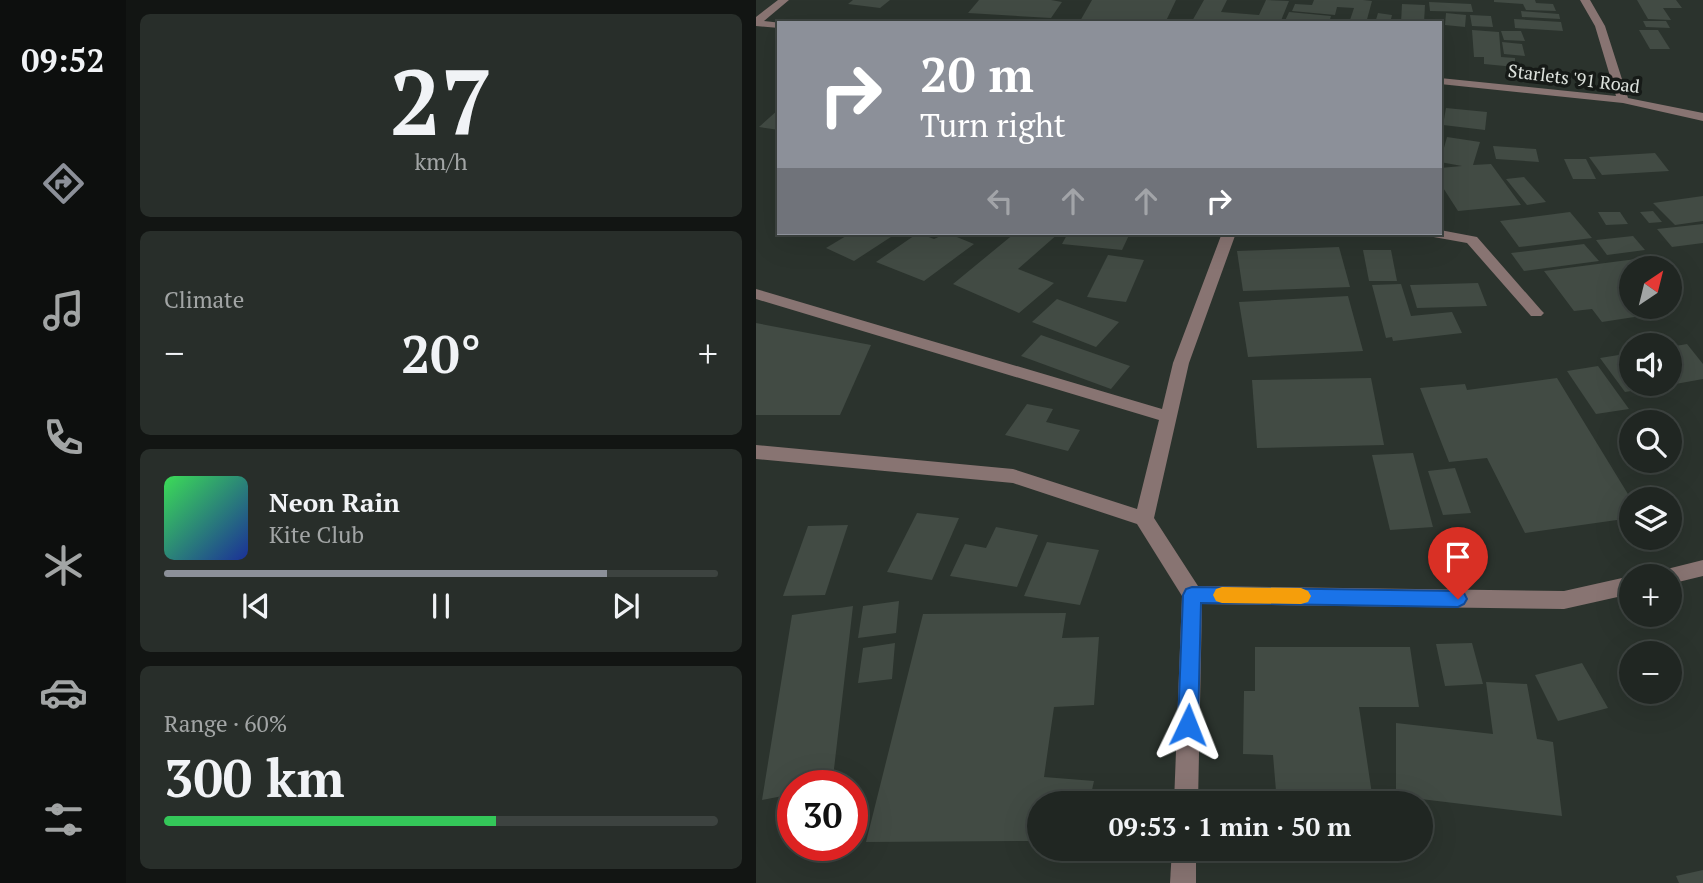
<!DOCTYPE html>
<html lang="en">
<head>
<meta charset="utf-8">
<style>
	:root { --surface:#202622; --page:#282e2a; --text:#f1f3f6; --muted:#a2a5a5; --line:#3d4340; --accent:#8c9099 }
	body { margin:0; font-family:"PT Serif",serif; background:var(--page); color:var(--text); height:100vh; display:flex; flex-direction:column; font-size:26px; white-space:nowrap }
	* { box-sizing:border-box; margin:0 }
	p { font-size:23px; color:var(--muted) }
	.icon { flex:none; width:38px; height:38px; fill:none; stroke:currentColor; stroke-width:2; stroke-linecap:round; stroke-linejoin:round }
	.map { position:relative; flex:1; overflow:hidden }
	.drawer { display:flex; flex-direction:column; gap:14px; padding:14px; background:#121513; width:630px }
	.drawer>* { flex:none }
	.top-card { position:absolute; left:21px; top:21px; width:665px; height:214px; border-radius:0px; box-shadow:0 7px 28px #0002,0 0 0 2px var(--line); background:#8c9099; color:#fff; overflow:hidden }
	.needle { width:46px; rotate:35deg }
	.controls { position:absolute; left:863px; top:256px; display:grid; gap:14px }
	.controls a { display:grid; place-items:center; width:63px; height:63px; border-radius:50%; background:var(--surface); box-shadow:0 7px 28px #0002,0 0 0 2px var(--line); font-size:35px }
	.speed { position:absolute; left:21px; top:770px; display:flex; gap:14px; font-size:35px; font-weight:700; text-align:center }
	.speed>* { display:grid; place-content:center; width:91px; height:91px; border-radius:50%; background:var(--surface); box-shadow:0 7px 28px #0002,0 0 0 2px var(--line); line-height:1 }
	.speed .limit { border:10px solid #d22; background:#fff; color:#111 }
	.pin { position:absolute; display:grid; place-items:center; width:60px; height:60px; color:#fff; margin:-72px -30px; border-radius:50% 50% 50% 0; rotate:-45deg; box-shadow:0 0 7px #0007 }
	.pin .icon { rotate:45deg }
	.me { position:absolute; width:77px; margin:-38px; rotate:2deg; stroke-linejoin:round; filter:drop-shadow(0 0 5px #0008) }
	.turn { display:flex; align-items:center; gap:24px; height:147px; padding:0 28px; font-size:32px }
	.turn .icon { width:91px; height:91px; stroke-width:2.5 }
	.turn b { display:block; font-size:49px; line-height:60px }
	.lanes { display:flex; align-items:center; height:66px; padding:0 28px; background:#0003; justify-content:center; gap:35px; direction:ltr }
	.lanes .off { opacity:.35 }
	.big { font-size:52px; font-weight:700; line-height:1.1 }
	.drawer .card { flex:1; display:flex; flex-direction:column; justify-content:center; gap:10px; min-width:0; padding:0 24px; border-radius:10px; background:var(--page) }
	.drawer .dial { align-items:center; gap:0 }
	.dial b { font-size:91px; line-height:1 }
	.song { display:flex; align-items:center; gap:21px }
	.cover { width:84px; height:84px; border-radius:10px; background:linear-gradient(135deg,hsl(130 70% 55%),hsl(230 70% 35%)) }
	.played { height:7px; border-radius:4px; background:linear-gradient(90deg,var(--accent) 80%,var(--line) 80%) }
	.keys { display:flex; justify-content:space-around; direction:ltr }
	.heat { display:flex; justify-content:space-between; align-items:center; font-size:38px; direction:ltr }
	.charge { height:10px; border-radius:5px; background:linear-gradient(90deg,#34c759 60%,var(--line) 0) }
	.trip { position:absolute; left:271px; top:791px; width:406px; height:70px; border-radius:35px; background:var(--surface); box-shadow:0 7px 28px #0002,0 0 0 2px var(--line); font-weight:700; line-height:70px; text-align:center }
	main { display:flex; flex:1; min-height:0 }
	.tabs { display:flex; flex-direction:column; width:126px; justify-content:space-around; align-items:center; background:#0d0f0e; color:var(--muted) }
	.tabs .icon { width:49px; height:49px }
	.tabs .current { color:var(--accent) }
	.tabs b { font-size:32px; color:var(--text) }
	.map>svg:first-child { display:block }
	.building { fill:#424b44 }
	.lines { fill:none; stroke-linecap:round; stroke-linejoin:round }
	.minor { fill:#887472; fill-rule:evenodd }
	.route { fill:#1a73e8; stroke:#114b97; stroke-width:2 }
	.slow { fill:#f59e0b }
	.labels { text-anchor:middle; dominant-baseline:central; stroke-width:7; stroke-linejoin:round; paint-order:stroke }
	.far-street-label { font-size:18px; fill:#dde2dd; stroke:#161a17 }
</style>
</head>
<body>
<main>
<nav class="tabs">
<b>09:52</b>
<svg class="icon current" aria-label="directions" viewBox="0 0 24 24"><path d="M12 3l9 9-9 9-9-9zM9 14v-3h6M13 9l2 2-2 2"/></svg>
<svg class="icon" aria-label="music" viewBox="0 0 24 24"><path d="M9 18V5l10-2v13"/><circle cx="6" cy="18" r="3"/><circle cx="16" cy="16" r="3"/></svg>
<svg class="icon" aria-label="phone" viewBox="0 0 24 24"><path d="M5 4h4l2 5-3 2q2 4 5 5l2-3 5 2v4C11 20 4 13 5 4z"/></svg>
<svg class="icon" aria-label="climate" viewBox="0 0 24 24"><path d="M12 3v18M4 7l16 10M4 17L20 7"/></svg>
<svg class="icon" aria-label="car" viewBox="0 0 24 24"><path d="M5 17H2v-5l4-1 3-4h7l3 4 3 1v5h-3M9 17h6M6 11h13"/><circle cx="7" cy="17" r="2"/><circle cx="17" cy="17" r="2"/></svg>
<svg class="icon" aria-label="filters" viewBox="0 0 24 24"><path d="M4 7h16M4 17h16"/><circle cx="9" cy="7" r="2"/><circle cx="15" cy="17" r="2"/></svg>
</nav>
<section class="drawer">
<div class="card dial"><b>27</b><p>km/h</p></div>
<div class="card"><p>Climate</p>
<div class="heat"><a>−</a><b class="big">20°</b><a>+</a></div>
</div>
<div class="card">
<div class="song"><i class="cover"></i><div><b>Neon Rain</b><p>Kite Club</p></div></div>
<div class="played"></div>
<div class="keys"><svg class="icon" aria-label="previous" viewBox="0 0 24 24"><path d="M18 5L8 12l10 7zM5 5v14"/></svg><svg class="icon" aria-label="pause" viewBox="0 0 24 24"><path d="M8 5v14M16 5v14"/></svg><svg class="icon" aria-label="next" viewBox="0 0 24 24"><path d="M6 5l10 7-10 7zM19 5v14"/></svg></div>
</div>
<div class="card"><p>Range · 60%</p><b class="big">300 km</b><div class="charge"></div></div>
</section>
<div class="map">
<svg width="947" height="883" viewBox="0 0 947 883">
	<rect width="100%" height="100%" fill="#2b332d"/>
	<!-- building -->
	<g class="building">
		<path d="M97,0H134L124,8L92,4Z"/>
		<path d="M223,0H295L306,2L295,18L212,13Z"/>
		<path d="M336,0H420L409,23H323Z"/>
		<path d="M448,0H471L465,12L503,15L510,0L533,1L524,23H435Z"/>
		<path d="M558,0H607L616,1L610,23H593L598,8L581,7L579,15L536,11L539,4L556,5Z"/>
		<path d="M738,0H779L780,3L797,4L800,11L770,10L767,4L738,2Z"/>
		<path d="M881,0H920L926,8H907L915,20L892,19Z"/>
		<path d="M673,2L715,4L717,12L674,11Z"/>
		<path d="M646,4L669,5L668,23H645Z"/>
		<path d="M765,11L803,14L804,19L766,17Z"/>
		<path d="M533,12L575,16L573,23L529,21Z"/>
		<path d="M622,13L636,15L634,23H619Z"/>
		<path d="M690,13L710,15L709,27L689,25Z"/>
		<path d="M714,15L735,16L737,27L716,26Z"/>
		<path d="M758,19L805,22L807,31L759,28Z"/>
		<path d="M887,21H910L914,28L890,27Z"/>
		<path d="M716,30L743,32L745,57L759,58V67L728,64V57H718Z"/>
		<path d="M883,30H902L914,49H894Z"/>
		<path d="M745,31H765L769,41L748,40Z"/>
		<path d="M746,42L766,44L769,56L748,54Z"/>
		<path d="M690,108L731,112L729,130L687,125Z"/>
		<path d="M23,109V130L3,127Z"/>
		<path d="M691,137L724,142L717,165L735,164L765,205L702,211L684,183V168L706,166L684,162Z"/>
		<path d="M737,146L780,149L783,162L740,159Z"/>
		<path d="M899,153L913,171L846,175L833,157Z"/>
		<path d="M808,159H830L840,179H817Z"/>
		<path d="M768,177L790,202L771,205L750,179Z"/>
		<path d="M947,196V221L919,225L897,203Z"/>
		<path d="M897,211L906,222L893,223L884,212Z"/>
		<path d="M814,212L836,238L763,247L744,221Z"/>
		<path d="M842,212H864L872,224L850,225Z"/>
		<path d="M947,224V243L916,247L901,229Z"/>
		<path d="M95,233H141L98,261L70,248Z"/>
		<path d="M162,233L178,239L191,233L218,244L168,281L120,262Z"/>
		<path d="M259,233H303L262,269L298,283L263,313L197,284Z"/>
		<path d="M312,233H374L366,250L306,244Z"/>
		<path d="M877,236L889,250L851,255L840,240Z"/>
		<path d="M828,244L843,261L768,271L755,253Z"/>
		<path d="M583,247L594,287L487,291L481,251Z"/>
		<path d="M607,250H635L641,281H613Z"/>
		<path d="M352,255L388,260L370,302L331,297Z"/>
		<path d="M880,259L887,268H875V306H891L898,314L846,322L836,309L818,311L788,271Z"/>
		<path d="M722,283L731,306L661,308L654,285Z"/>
		<path d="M645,284L655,316L696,312L706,333L637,341L636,337L630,338L616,285Z"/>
		<path d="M592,296L607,351L492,357L483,302Z"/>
		<path d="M301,299L363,322L340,347L276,322Z"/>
		<path d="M0,323L115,345L84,415H0Z"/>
		<path d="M285,335L374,366L355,389L265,356Z"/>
		<path d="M931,344L947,364V379L914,385V347Z"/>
		<path d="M875,353V383L913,385L869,392L844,358Z"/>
		<path d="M842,366L873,409L840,414L811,371Z"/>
		<path d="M615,378L628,445L501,448L496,380Z"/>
		<path d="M801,378L875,499V518L769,533L731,458L693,462L664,388L709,384L711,390Z"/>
		<path d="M271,404L297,409L290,422L324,430L312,451L249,435Z"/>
		<path d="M657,453L677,527L634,530L616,455Z"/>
		<path d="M699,468L715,513L687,515L672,471Z"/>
		<path d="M161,513L203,518L176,580L131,572Z"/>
		<path d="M92,525L69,595L27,596L52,526Z"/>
		<path d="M240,527L282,535L261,587L194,576L209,544L230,548Z"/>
		<path d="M291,542L343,550L324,605L268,596Z"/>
		<path d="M143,601L140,633L102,638L107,606Z"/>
		<path d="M97,606L76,786H37V794L6,800L36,615Z"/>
		<path d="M310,613L306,638L343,637L338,705L298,707L288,777L338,781L333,803H284V830L280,841L110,842L167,614Z"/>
		<path d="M139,643L136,679L102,683L107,648Z"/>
		<path d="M716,643L727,684L689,686L680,644Z"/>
		<path d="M499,647H654L663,707H603L617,801L521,803L517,755L487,754L488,691H499Z"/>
		<path d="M826,663L852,708L802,721L779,675Z"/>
		<path d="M730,682L771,684L781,739L797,742L806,816L640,796V723L737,734Z"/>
		<path d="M947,870V883H923L920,876Z"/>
	</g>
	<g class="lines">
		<!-- minor -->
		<g class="minor">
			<path d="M22,0H33L8,21L26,23H23V28L0,26V17Z"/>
			<path d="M824,0H834L849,26L872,98L947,113V121L867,103L684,84V78L860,96L839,26Z"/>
			<path d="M684,230L721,237L785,310L788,313L785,316H775L711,243L672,236L670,233H684Z"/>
			<path d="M466,233H480L433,363L398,518L442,586L808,591L875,576V594L808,609L446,604L442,803H418L426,596L381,524L257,483L0,459V445L257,469L381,509L403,420L0,299V289L406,409L417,363Z"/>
			<path d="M947,560V576L914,584V576H904L907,570Z"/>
			<path d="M416,849H440V883H414Z"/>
		</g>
	</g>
	<!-- route -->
	<path class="route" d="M436,587L702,591L708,593L711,599L708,604L702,607L445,603L442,725L439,732L432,735L425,732L422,725L427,595L430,589Z"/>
	<!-- slow -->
	<path class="slow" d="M466,587L545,588L552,591L555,596L552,602L545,604L466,603L460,601L457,595L460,589Z"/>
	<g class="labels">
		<!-- far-street labels -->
		<g class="far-street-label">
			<text transform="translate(818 78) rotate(7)">Starlets '91 Road</text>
		</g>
	</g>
</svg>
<div class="controls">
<a><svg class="needle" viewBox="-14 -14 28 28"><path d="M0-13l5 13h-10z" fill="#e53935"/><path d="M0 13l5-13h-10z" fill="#a2a5a5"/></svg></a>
<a><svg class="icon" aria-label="sound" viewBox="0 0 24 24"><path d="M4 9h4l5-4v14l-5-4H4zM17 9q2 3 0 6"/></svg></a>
<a><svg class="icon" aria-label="search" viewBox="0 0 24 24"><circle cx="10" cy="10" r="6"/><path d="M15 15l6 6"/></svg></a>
<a><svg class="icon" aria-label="layers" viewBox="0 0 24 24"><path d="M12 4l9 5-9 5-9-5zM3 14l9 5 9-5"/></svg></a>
<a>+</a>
<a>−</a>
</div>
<div class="speed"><div class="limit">30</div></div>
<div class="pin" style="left:702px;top:599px;background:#d93025"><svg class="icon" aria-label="arrive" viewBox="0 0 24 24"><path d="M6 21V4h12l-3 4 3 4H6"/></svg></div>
<svg class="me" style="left:432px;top:725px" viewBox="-20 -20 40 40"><path d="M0-17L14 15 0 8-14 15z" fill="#1a73e8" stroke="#fff" stroke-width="4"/></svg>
<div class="trip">09:53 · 1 min · 50 m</div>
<div class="top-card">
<div class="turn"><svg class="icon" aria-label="right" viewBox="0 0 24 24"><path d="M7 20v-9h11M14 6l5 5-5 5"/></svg><div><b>20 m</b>Turn right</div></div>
<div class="lanes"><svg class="icon off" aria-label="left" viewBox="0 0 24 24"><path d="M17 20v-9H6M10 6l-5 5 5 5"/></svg><svg class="icon off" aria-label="ahead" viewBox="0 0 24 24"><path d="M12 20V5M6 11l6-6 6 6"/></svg><svg class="icon off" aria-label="ahead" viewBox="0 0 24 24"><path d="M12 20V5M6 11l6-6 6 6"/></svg><svg class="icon" aria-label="right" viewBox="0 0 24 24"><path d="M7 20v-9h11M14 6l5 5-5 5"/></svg></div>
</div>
</div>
</main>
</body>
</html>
